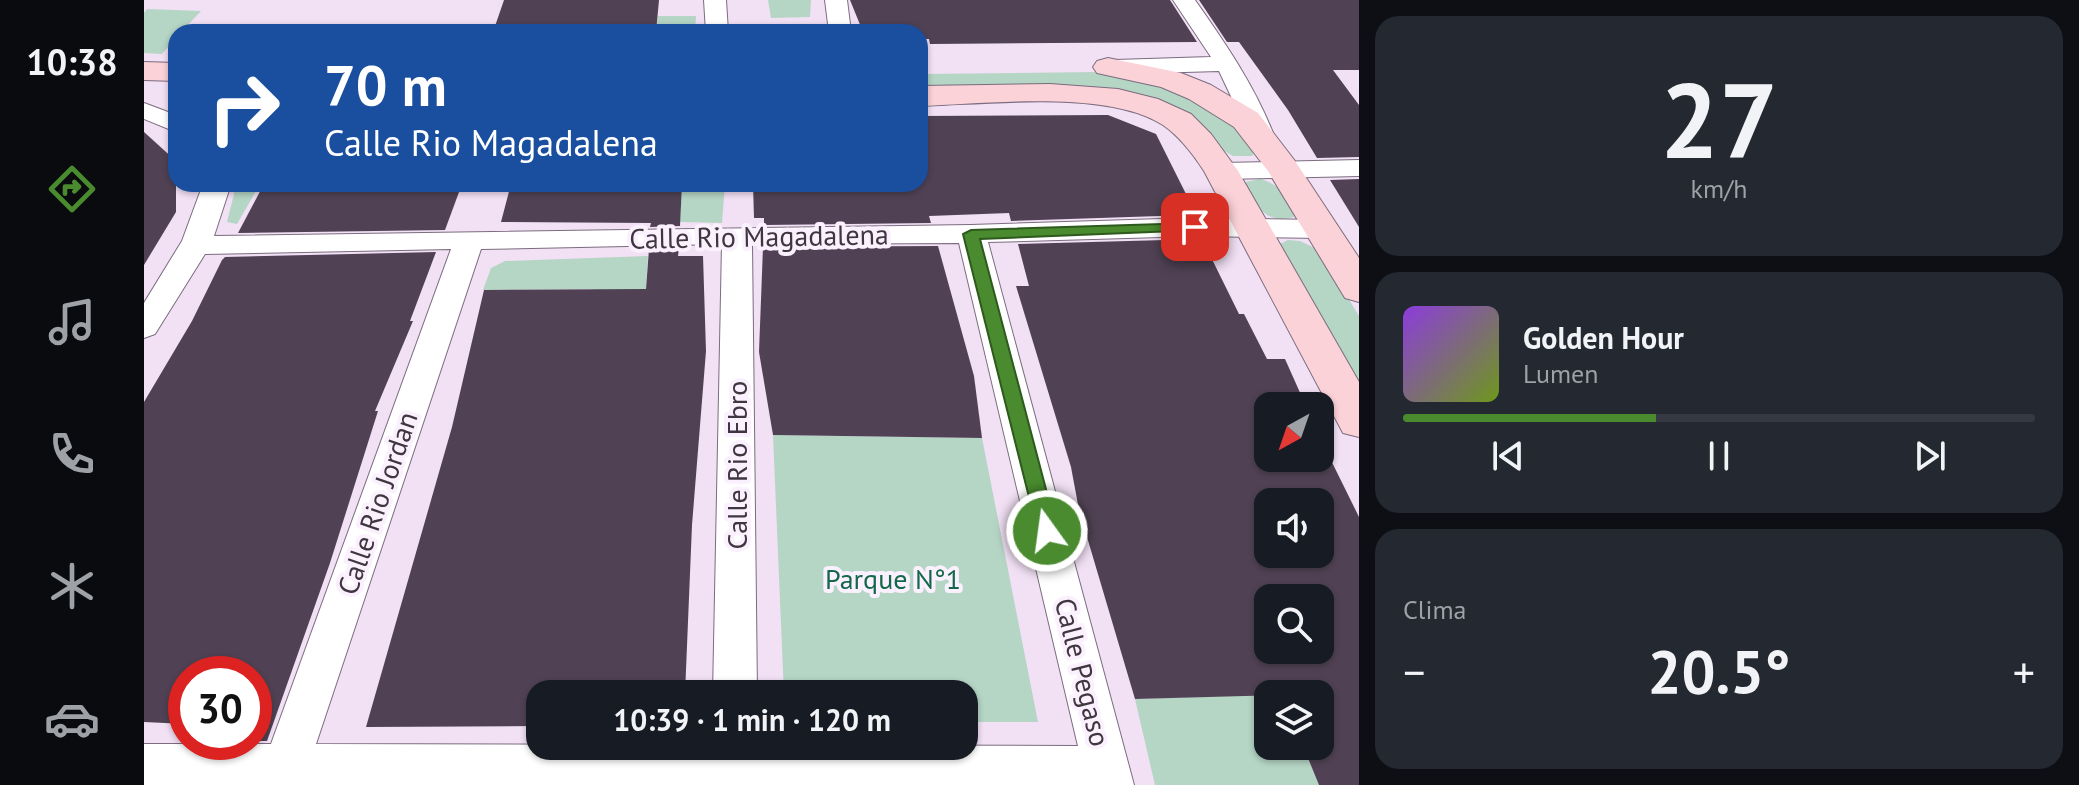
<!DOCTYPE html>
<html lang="es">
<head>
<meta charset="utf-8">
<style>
	:root { --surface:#171b24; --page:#242831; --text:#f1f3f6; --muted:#9ea1a6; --line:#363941; --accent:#498b2e }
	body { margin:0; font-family:"PT Sans",sans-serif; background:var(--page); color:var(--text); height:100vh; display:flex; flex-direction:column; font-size:30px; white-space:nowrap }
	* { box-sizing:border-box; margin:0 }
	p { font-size:26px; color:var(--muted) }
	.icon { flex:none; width:44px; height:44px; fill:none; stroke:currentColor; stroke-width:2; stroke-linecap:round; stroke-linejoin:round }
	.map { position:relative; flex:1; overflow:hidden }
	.details { display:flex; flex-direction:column; gap:16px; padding:16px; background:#0d0f14; width:720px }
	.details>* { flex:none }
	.hud { position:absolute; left:24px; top:24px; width:760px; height:168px; border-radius:24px; box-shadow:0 2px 6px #0004; background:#1a4fa0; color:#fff; overflow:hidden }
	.needle { width:52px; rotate:220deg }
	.buttons { position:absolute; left:1110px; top:392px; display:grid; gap:16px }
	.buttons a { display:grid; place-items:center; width:80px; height:80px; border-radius:16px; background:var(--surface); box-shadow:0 2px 6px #0004; font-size:40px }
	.speed { position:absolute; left:24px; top:656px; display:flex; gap:16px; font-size:40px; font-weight:700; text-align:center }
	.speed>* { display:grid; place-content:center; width:104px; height:104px; border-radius:50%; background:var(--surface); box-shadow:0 2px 6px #0004; line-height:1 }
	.speed .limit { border:12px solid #d22; background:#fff; color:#111 }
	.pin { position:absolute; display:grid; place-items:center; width:68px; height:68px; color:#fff; margin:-34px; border-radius:16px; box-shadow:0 4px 12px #0006 }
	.me { position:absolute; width:88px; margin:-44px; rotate:346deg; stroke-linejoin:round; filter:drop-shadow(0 0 6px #0008) }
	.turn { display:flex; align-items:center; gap:28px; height:168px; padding:0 24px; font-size:36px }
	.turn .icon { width:104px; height:104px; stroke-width:2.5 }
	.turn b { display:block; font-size:56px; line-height:68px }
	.big { font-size:60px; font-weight:700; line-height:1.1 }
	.details .widget { flex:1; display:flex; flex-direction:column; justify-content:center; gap:12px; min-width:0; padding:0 28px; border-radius:24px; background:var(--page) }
	.details .dial { align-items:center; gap:0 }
	.dial b { font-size:104px; line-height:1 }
	.song { display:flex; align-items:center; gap:24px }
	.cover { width:96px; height:96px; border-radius:12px; background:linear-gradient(135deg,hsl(270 70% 55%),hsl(80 70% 35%)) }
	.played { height:8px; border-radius:4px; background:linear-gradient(90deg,var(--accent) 40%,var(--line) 40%) }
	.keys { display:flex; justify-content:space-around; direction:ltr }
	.heat { display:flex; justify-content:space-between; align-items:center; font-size:44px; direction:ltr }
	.trip { position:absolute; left:382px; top:680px; width:452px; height:80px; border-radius:24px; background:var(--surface); box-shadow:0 2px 6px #0004; font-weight:700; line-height:80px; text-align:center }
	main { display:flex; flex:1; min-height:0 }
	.tab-bar { display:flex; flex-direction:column; width:144px; justify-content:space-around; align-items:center; background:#090b0e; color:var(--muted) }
	.tab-bar .icon { width:56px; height:56px }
	.tab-bar .on { color:var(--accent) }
	.tab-bar b { font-size:36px; color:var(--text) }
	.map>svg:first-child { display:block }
	.green { fill:#b5d5c5 }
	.building { fill:#504254; fill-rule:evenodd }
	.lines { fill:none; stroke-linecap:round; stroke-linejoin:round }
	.minor-casing { stroke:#7b6c7f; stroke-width:2 }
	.secondary-casing { stroke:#7b6c7f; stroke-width:2 }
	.minor { fill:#fff; fill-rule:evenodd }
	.secondary { fill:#fbd2d7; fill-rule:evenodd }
	.route { fill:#498b2e; stroke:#2f5a1e; stroke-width:2 }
	.labels { text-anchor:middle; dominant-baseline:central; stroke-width:8; stroke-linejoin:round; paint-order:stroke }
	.street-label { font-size:28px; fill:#3e373f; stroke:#fbf0fd }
	.park-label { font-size:28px; fill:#126849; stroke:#fbf0fd }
</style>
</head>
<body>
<main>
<nav class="tab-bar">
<b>10:38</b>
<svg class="icon on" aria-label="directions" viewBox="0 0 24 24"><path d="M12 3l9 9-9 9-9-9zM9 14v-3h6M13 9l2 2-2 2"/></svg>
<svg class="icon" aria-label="music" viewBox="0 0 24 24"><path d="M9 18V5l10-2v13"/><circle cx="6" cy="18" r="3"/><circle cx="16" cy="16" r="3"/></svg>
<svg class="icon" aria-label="phone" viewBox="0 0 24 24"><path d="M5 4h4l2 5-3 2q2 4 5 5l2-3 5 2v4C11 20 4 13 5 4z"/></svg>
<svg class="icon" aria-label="climate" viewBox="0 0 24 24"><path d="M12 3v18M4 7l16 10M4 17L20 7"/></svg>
<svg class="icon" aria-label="car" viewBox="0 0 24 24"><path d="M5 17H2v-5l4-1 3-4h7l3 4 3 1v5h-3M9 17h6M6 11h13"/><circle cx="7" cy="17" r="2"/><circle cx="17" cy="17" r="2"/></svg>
</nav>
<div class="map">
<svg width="1215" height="785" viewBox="0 0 1215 785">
	<rect width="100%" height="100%" fill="#f2e0f5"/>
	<!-- green -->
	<g class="green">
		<path d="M624,0H667L666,17L627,18Z"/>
		<path d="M3,9L57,11L37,32H32V38L18,54L0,53V13Z"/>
		<path d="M514,16H552L551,32H512Z"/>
		<path d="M954,72L1043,92L1093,125L1111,151L1108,156H1089L974,90L947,87L776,88V74Z"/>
		<path d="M1116,179C1133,183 1150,199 1150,217C1123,225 1113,207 1100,186L1102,182Z"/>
		<path d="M88,184H116L93,224L83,222L90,194Z"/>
		<path d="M538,184H581L578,223L536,222Z"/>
		<path d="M1144,240L1156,241L1175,250L1215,316V388L1136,250V244Z"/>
		<path d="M504,256L502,288L560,290L559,323L447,289L339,290L347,268L361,261Z"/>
		<path d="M629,435L838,438L894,722H820V694H640Z"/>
		<path d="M1124,694V746H1159L1175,785H1011L991,699Z"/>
	</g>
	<!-- building -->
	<g class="building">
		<path d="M360,0H515L512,32H349Z"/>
		<path d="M706,0H1026L1053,42L786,44L785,39H776V32H719Z"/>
		<path d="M1055,0H1215V70H1189L1215,105V157L1173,158L1144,110L1095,42H1083Z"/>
		<path d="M964,115L1012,134L1048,206H1042L1046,215L867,221L865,213L785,216L787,223L620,225V218H610L609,184H776V116Z"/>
		<path d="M0,132L32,161V212L0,265Z"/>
		<path d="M1215,179V227L1186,180Z"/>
		<path d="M120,184H318L301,230L94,233Z"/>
		<path d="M367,184H538L536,226L506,227L507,223L357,222Z"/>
		<path d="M1058,239L1095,314H1100L1123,359H1141L1162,406H1124V458H1176V438L1215,517V785H1175L1159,746H1176V694L991,699L935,510L927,467L872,286H885L874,244ZM1124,502H1176V554H1124ZM1124,598H1176V650H1124Z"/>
		<path d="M794,246L830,376L838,438L629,435L615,352L619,247Z"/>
		<path d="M535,248L534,256H559L562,351L548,525L541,694H396V726L222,727L308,427L340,290L502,289L505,249Z"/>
		<path d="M292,252L266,321H269L231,411H234L186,563L123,741H110V674H42V724L0,722V402L48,321L78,260L81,257Z"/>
	</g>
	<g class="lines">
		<defs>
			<g id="minor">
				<path d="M560,0H582L584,32H562Z"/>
				<path d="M681,0H703L707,32H685Z"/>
				<path d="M1029,0H1051C1082,44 1112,88 1131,138L1127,143H1109L1075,71L971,74L963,72L959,67L963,62L971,60L1067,57Z"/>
				<path d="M0,103L32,115V132L0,119Z"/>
				<path d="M1215,160V176L1077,179L1067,177L1064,171L1067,165L1077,163Z"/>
				<path d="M59,184H87L70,236L827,225L1051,218L1178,220L1188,223L1192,229L1188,235L1178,238L1051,236L844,242L990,785H0V744H127L307,249L61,254L11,334L0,338V303L38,241ZM815,243L934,746L172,744L337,249L578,244L569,694H613L608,244Z"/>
			</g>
			<g id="secondary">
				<path d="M964,58L1037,73L1067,85L1114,113L1151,161L1215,258V302L1201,298L1124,171L1090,127L1045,99L1017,87L953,73L949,67L953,61Z"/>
				<path d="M0,62L32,63V81L0,80Z"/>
				<path d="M906,84L974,89L1014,99L1047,114L1067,134L1094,171L1215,382V437L1199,433L1060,171C1049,154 1036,137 1019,125C963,89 842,104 776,106V86Z"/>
			</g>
		</defs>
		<!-- minor casing -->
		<use href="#minor" class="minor-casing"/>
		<!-- secondary casing -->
		<use href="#secondary" class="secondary-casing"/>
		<!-- minor -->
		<use href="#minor" class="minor"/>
		<!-- secondary -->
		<use href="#secondary" class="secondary"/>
	</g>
	<!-- route -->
	<path class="route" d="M1051,223L1058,227L1056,230L836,239L913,531L910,537L903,539L895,537L819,234L827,230Z"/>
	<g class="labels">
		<!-- street labels -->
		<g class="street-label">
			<text transform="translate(615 236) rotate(-1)">Calle Rio Magadalena</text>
			<text transform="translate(592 465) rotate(-90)">Calle Rio Ebro</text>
			<text transform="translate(233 503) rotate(-71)">Calle Rio Jordan</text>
			<text transform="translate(939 672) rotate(76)">Calle Pegaso</text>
		</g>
		<!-- park labels -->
		<g class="park-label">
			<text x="749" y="578">Parque N°1</text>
		</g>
	</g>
</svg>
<div class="buttons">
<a><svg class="needle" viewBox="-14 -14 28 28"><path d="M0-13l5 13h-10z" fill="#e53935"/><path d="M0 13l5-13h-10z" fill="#9ea1a6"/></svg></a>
<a><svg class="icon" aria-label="sound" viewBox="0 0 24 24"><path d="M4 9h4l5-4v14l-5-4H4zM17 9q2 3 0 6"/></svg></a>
<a><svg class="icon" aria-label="search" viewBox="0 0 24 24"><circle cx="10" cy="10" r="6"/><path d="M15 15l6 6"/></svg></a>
<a><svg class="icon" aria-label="layers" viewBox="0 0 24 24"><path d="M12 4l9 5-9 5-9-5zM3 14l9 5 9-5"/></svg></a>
</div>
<div class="speed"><div class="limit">30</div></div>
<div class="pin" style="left:1051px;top:227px;background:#d93025"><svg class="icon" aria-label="arrive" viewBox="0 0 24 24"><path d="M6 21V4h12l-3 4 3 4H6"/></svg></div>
<svg class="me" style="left:903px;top:531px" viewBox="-20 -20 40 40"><circle r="17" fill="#498b2e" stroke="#fff" stroke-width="3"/><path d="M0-11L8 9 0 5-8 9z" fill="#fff"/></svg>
<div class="trip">10:39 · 1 min · 120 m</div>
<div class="hud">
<div class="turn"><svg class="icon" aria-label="right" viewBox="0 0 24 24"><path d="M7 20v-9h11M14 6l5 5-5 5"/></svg><div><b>70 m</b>Calle Rio Magadalena</div></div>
</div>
</div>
<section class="details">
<div class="widget dial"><b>27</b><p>km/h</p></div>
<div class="widget">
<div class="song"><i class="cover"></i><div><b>Golden Hour</b><p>Lumen</p></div></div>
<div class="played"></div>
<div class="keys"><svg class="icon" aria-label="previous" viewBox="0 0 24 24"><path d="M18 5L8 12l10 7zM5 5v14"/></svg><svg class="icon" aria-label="pause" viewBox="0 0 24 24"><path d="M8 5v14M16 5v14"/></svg><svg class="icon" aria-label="next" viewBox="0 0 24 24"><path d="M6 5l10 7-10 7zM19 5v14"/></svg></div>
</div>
<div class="widget"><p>Clima</p>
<div class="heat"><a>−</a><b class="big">20.5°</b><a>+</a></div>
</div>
</section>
</main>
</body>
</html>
